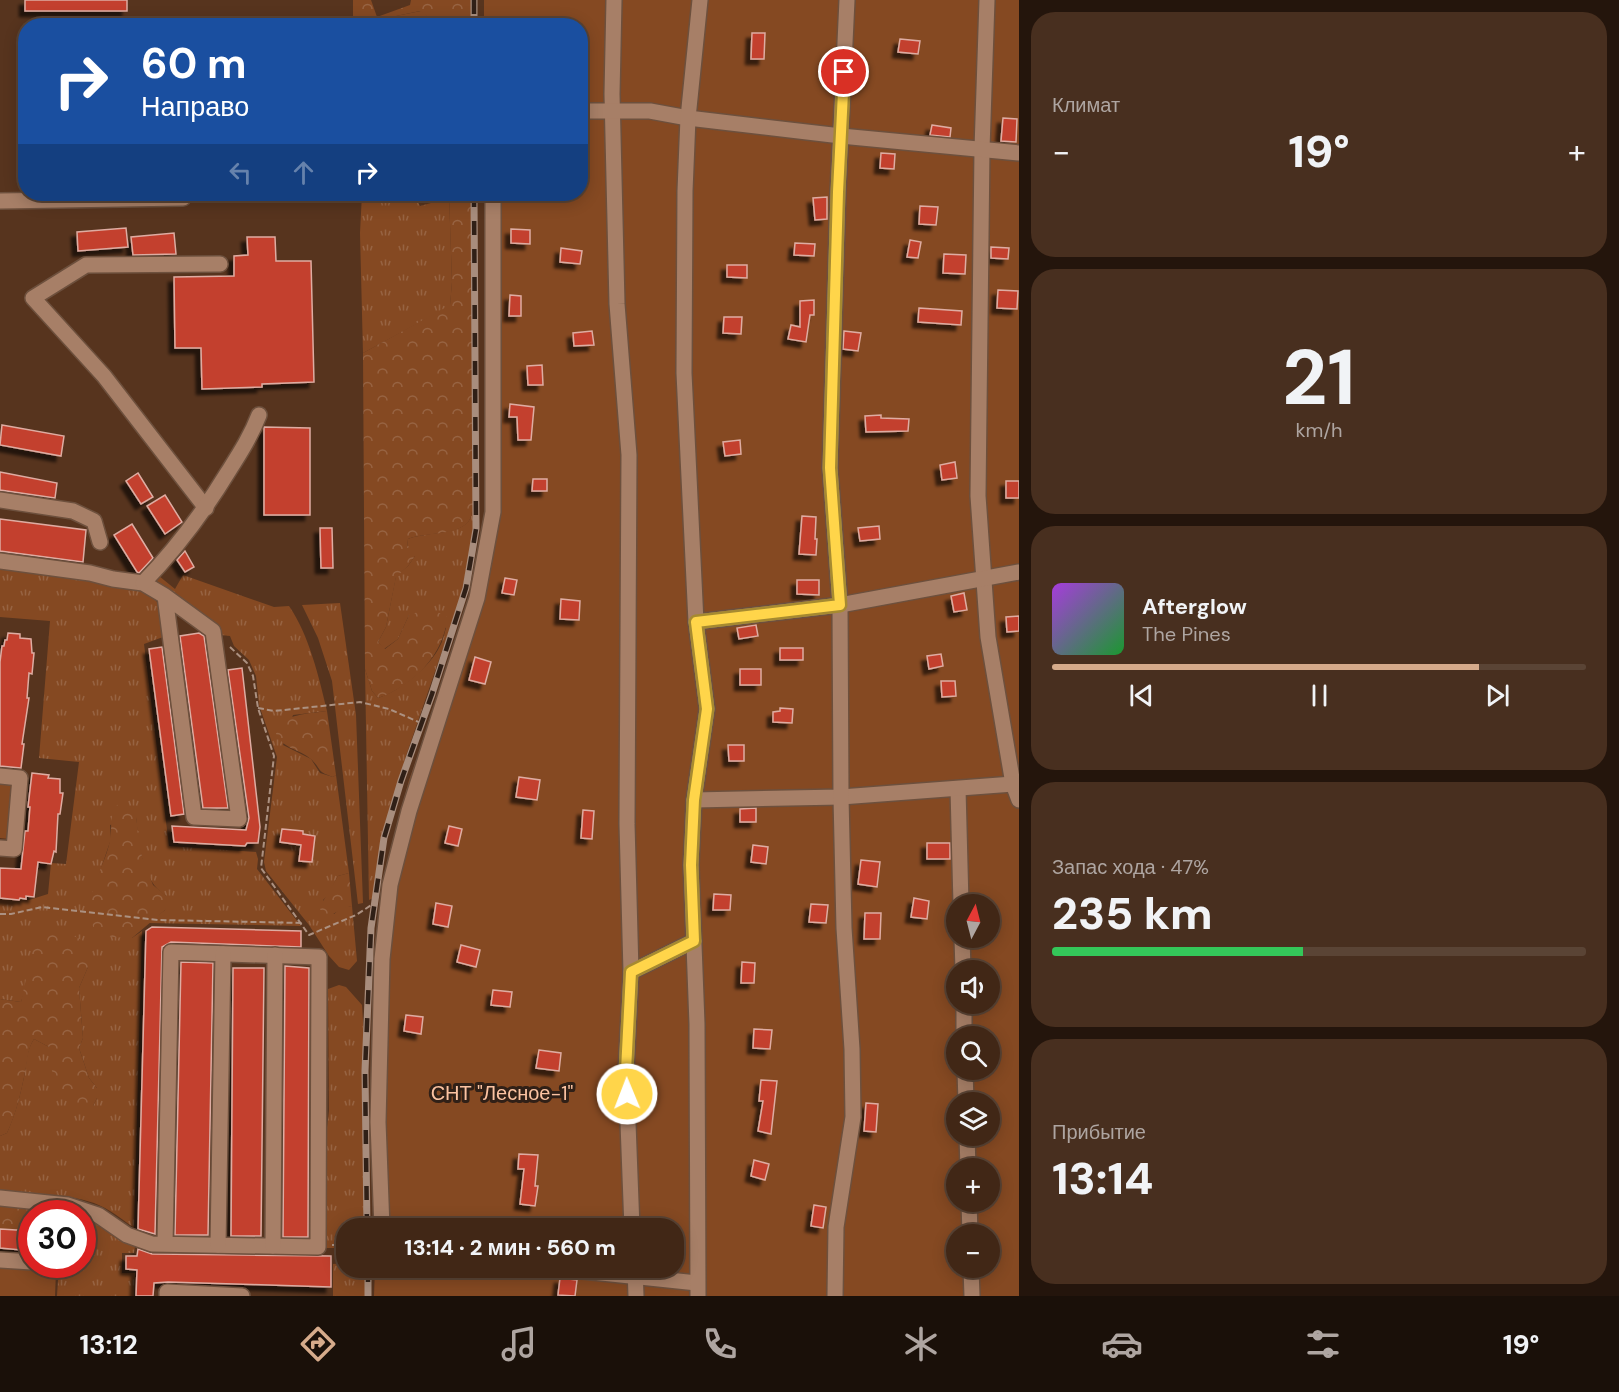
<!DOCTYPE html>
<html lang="ru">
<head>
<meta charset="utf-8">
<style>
	:root { --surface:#412716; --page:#482f1f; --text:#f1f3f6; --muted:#aea5a1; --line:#5a4435; --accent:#d6ab8b }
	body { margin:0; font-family:"DM Sans",sans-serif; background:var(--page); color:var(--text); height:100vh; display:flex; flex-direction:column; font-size:22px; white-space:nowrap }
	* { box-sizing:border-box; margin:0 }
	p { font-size:20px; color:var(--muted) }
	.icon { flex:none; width:33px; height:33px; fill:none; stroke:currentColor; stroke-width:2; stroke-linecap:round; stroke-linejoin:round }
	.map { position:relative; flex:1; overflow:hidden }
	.details { display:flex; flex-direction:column; gap:12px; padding:12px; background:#24150c; width:600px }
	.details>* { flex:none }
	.banner { position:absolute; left:18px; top:18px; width:570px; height:183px; border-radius:24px; box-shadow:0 3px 15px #0003,0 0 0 2px var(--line); background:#1a4fa0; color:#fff; overflow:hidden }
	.needle { width:39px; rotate:7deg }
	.buttons { position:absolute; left:946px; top:894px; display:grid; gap:12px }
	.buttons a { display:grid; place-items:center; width:54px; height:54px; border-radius:50%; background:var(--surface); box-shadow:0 3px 15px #0003,0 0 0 2px var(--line); font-size:30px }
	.speed { position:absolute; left:18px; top:1200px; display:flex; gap:12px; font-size:30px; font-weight:700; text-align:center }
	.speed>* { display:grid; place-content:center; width:78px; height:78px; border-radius:50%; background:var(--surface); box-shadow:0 3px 15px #0003,0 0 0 2px var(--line); line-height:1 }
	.speed .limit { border:9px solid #d22; background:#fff; color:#111 }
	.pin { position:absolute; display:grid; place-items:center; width:51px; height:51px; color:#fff; margin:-26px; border:3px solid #fff; border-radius:50%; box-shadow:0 2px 6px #0007 }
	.me { position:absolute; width:66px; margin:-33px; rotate:359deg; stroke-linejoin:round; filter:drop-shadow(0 0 4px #0008) }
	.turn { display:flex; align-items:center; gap:21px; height:126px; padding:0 24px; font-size:27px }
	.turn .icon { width:78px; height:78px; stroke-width:2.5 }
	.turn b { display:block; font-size:42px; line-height:51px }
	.lanes { display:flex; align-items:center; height:57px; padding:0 24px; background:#0003; justify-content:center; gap:30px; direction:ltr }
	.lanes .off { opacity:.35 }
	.big { font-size:45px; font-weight:800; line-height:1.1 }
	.details .widget { flex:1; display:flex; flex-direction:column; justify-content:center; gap:9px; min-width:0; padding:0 21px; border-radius:24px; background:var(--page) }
	.details .dial { align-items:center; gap:0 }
	.dial b { font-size:78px; line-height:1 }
	.song { display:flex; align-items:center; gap:18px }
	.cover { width:72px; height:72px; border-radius:9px; background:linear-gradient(135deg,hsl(280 70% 55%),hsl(130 70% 35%)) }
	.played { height:6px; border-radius:3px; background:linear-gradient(90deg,var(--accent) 80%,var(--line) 80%) }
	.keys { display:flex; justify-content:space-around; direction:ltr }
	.heat { display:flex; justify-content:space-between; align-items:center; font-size:33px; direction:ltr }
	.charge { height:9px; border-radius:4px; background:linear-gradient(90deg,#34c759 47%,var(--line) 0) }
	.trip { position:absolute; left:336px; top:1218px; width:348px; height:60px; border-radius:24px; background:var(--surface); box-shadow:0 3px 15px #0003,0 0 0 2px var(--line); font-weight:800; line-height:60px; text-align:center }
	.menu { display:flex; height:96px; justify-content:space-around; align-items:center; background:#1a1009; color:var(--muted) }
	.menu .icon { width:42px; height:42px }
	.menu .on { color:var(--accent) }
	.menu b { font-size:27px; color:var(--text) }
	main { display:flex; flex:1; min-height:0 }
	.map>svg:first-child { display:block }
	.grass { fill:url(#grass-tufts) }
	.forest { fill:url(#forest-crowns) }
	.green { fill:#854922; fill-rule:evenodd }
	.building { fill:#c3412d; stroke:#deaca2; stroke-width:1.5; filter:url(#shadow) }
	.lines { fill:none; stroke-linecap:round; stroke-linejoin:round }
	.minor-casing { stroke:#6d503d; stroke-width:18 }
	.path { stroke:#ac9181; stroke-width:2; stroke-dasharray:6 3; stroke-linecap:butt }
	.minor { stroke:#a77f67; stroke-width:15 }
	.rail-casing { stroke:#a88d7d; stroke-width:7 }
	.rail { stroke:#302017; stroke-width:4.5; stroke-dasharray:14; stroke-linecap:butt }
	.route-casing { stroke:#a68a30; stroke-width:15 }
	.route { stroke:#ffd54a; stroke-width:10 }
	.labels { text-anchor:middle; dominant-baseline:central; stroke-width:6; stroke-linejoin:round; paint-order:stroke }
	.park-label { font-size:20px; fill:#fcc3a2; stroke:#302017 }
</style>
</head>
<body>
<main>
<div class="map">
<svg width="1019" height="1296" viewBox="0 0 1019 1296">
	<defs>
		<pattern id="grass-tufts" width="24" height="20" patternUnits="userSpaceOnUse" patternTransform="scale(1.5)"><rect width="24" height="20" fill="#854922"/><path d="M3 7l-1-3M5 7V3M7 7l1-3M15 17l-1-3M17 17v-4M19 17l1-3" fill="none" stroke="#976342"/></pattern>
		<pattern id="forest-crowns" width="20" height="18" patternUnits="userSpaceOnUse" patternTransform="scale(1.5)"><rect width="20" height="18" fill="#854922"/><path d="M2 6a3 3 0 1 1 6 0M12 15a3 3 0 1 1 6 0" fill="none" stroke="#976342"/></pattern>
		<filter id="shadow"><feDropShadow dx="-5.5" dy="5.5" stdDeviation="1.5" flood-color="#0009"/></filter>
	</defs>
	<rect width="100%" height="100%" fill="#57341e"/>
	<!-- grass -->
	<g class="grass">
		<path d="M421,11L439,25L382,26L396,16Z"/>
		<path d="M362,194H414L420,206L431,203L439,194H449L452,282L450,306L363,353L360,233Z"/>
		<path d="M473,505L474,533L461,596L406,756L386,834L375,897L369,900L365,669L372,691L378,698C400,691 430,667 440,646C443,641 444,634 446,628L409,615L398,639L384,649L378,642L386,627L396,576L408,566L415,556L407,548L408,539C424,532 462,535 470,519C472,515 472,509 473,505Z"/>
		<path d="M0,567L59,575L147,591C164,606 162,615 163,637L144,644L169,846L256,852L258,859L257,869L301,926L148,923L165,910L166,896C141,880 139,843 136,817L110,825L111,839L93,892L132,938L142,931L134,1228C122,1219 108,1208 94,1203C65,1193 30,1194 0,1191V1136L7,1133C16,1113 21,1093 25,1072C27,1059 27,1050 34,1039L49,1047L93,1106L97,1098V1088L89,1078L79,1048L83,1038L79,988L88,967L26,986L21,1002L0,999V897L29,900L48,894L51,863L66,864L79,762L39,758L50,621L0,617Z"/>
		<path d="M183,575L274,607L289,606C309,635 319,677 327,711L293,715L283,745L311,759L320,773L333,777L336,775L349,873L338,876L328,895L323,900L334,914L341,908L352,906L357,961L349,970L339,967L329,956L309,925L266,871L264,862L277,757L259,705L256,676L249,660L234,646L230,636L221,635L154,582L159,576L175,589Z"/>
		<path d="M340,603L356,715L363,903L358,904L332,681L318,638L302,605Z"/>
		<path d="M339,985L346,987L362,1005L366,1070L368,1228H346V1248H326V1136L329,1111L328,989Z"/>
		<path d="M83,1215L104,1226L135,1246L134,1253H122V1273H135L134,1296H57L59,1265H66L74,1270L82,1267Z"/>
		<path d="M346,1263V1268H369L370,1296H333V1264Z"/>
	</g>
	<!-- forest -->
	<g class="forest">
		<path d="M353,0H371L377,17L410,5L411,0H474V25H439L420,11L396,16L382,25H353Z"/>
		<path d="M449,194H471L475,353L473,505C472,509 472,515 470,519C462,536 424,532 408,539L407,548L420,550L421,554L415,556L408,566L396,577L386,627L378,642L385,649L398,639L409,615C422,610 435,608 447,617C445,654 412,687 378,698L372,691L365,669L363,353L450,305L452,282Z"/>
		<path d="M327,711L336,775L333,777C316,771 322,770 312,760C299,748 282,750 275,731C286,713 307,714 327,711Z"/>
		<path d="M125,804L136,817L142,857L153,885L166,896L169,903L165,910L132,938L112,937L94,930C93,925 90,918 90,912C88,889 106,863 110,840C113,826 108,820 117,805Z"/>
		<path d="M349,873L352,906C341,908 336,914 326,916L319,908L338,876Z"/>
		<path d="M42,929C58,930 81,935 91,949L88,967L79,988L83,1038L79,1048L89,1078L97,1088V1098L93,1106L79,1108C62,1092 46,1071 49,1047L34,1039C27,1050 28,1060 25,1072C21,1093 16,1114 7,1133L0,1136V999L21,1002L34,942Z"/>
		<path d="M0,1205L76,1213L32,1214L31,1231L0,1229Z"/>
	</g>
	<!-- green -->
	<g class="green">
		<path d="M484,0H1019V1296H374L375,1268H674V1228H375L384,894L394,837L409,780L465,627L490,496L485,194H580V26L484,25ZM957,904H990V938H957ZM957,970H990V1004H957ZM957,1036H990V1070H957ZM957,1102H990V1136H957ZM957,1168H990V1202H957ZM957,1234H990V1268H957Z"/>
		<path d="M0,783L13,784L9,839L0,838Z"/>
		<path d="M0,1268L56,1272L55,1296H0Z"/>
	</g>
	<!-- building -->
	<g class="building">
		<rect x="25" y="0" width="102" height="11"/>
		<path d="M752,33H765L764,59H751Z"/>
		<path d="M900,39L920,41L918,54L898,52Z"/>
		<path d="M1003,118L1017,119L1016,142L1001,141Z"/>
		<path d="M932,125L951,128L950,137L930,135Z"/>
		<path d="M881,153L895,154L894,169L880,168Z"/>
		<path d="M827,197V219L815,220L813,198Z"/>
		<path d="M920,206L938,207L936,225L919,224Z"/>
		<path d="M126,228L128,247L78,251L77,232Z"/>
		<path d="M511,229L530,230V244L511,243Z"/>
		<path d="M174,233L176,254L133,255L131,237Z"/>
		<path d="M247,237H275L276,261H311L314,382L262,384V387L202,389L201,348H175L174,277L234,276V256L248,255Z"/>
		<path d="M910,240L921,242L918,258L907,257Z"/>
		<path d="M795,243L815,244L814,256L794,255Z"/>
		<path d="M991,247L1009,248L1008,259L991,258Z"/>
		<path d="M561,248L582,251L580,264L560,262Z"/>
		<path d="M944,254L966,255L965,274L943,273Z"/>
		<path d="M727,265H747V278L727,277Z"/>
		<path d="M998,290L1018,291L1017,309L997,308Z"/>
		<path d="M510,295L521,296V316H509Z"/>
		<path d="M814,300V315H810L806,342L788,339L791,325L800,327V301Z"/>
		<path d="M919,308L962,311L961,325L918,322Z"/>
		<path d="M724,317H742L741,334L723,333Z"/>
		<path d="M592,331L594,345L574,346L573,333Z"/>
		<path d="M844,331L861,333L858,351L843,349Z"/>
		<path d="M542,365L543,385H528L527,366Z"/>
		<path d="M510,404L534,407L531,440H518L517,417H509Z"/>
		<path d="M881,415V418L909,419L908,431L866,432L865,416Z"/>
		<path d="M2,425L64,436L61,456L0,445Z"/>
		<path d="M264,427L310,428V515H264Z"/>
		<path d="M740,440L741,454L725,456L723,442Z"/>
		<path d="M955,462L957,478L942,480L940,465Z"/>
		<path d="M0,472L57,483L55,498L0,490Z"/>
		<path d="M138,473L153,497L141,504L126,481Z"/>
		<path d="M533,479H547V491H532Z"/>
		<rect x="1006" y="481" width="13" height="17"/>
		<path d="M165,495L182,522L165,534L147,506Z"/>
		<path d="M802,516L816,517L815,539H817L816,555L799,554Z"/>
		<path d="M0,519L86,530L83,562L0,551Z"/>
		<path d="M132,524L153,558L139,573L137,572L114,535Z"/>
		<path d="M879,526L880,539L860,541L858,528Z"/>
		<path d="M320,528H332L333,568H321Z"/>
		<path d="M185,551L194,567L185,572L177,560Z"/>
		<path d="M505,578L517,580L514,595L502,593Z"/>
		<path d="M797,580H819V595L797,594Z"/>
		<path d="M964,593L967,610L954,612L951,596Z"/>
		<path d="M561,599L580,601L579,620L560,619Z"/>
		<path d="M1019,616V631L1007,632L1006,617Z"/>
		<path d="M756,625L758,636L739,639L737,628Z"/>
		<path d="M8,633L20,634V638L31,639L32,653H34L32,674L29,673L27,698H29L22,744H24L21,768L0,766V662L2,646H4L5,640H7Z"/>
		<path d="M199,633L204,636L228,808H203L180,636Z"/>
		<path d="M162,647L184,814L171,816L149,649Z"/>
		<rect x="780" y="648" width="23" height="12"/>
		<path d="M941,654L943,666L929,669L927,656Z"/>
		<path d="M475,657L491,662L485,684L469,680Z"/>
		<path d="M242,668L260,827L258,843H247L245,846L174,842L172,826L246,830L249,818L228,670Z"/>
		<rect x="740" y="669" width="21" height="16"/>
		<path d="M941,681H955L956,696L942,697Z"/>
		<path d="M780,708L793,709L792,723L773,722V712L780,711Z"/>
		<path d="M728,745H744V761H729Z"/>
		<path d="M32,773L49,775L48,778L60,779V793H63L60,814H58L56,852L54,851L51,864L38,862L34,897L26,896V899L20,898L19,900L0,898V868L21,869L25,831H28L30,807H28Z"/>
		<path d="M519,777L540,780L537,800L516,797Z"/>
		<path d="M756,808V822H740V809Z"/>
		<path d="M583,810L594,811L592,839L581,838Z"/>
		<path d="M449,826L462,829L458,846L445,843Z"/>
		<path d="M282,829L303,831V834L315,836L312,862L299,861L301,845L280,842Z"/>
		<rect x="927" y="843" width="23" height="16"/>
		<path d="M753,845L768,847L766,864L751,862Z"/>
		<path d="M861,860L880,862L877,887L858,884Z"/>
		<path d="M714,894L731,895L730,910H713Z"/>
		<path d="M914,898L929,901L927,919L911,917Z"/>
		<path d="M436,903L452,906L448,927L433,924Z"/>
		<path d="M811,904L828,905L826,923L809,922Z"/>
		<path d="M865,913H881L880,939H864Z"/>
		<path d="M152,927L301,931V947L171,942L162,947L155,1234L138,1229L146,931Z"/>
		<path d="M461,945L480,950L476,967L457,962Z"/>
		<path d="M181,962L213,963L208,1235H175Z"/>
		<path d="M742,962L755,963L754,983H741Z"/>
		<path d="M285,966L309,968L308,1237H283Z"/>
		<path d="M233,968H264L261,1236H231Z"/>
		<path d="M493,990L512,992L510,1007L491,1005Z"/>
		<path d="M406,1015L423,1017L421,1034L404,1031Z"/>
		<path d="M754,1029L772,1030L770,1049L753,1048Z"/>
		<path d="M539,1050L561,1053L559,1071L536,1068Z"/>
		<path d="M761,1080L777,1081L771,1134L758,1131L763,1101H759Z"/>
		<path d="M866,1103L878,1104L876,1132L864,1131Z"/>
		<path d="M519,1154L538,1155L535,1186H538L535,1206L520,1204L524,1169H518Z"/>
		<path d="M754,1160L769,1164L765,1180L751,1176Z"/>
		<path d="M814,1205L826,1207L823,1228L811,1226Z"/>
		<path d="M0,1229L32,1231V1251L0,1248Z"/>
		<path d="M138,1249L152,1254L331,1256V1287L168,1282L154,1283L153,1296H136L137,1270L126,1269V1256H137Z"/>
		<path d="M560,1278L577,1280L575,1296L558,1295Z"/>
	</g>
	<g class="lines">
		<defs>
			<g id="minor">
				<path d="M614,0L612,94L617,304L629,455L627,824L631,972L626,1071L632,1228"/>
				<path d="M987,0L982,149L978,496L988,637L1013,784L1019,800"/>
				<path d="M580,111H650L688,118L841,136L1019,153"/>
				<path d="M0,201L183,198"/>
				<path d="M0,500L73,511L94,521L100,542"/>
				<path d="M206,508L104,376L33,298L86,265L220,264"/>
				<path d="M0,561L90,573L113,579L143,583L165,596L213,631L239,819L194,817L165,596"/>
				<path d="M143,583C176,549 203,513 228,472C240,453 251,436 259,415"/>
				<path d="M696,622L840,605L1019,572"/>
				<path d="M0,776L20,778L14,849L0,848"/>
				<path d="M958,789L961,904"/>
				<path d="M694,800L841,797L1013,784"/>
				<path d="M962,938L963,970"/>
				<path d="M631,972L694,941"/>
				<path d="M964,1004V1036"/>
				<path d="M965,1070L966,1102"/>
				<path d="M967,1136L968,1168"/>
				<path d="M0,1198L68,1205L98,1215L127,1235L152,1244L318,1247L319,957L171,952L165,1244"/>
				<path d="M969,1202L970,1234"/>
				<path d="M382,1228L378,1122L382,959L390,885L409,811L477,598L493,512V194"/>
				<path d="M218,1245L223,954"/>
				<path d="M273,1246L275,955"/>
				<path d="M0,1260L32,1262"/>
				<path d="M554,1268L697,1283"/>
				<path d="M635,1268L636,1296"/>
				<path d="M971,1268L972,1296"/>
				<path d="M167,1296V1292L242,1296"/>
				<path d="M698,1296L697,1024L691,865L694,800L707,709L696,622L684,373L685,191L688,118L700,0"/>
				<path d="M835,1296L836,1227L853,1117L852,1049L844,928L841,797L840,605L830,468L838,192L847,0"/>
			</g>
		</defs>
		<!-- minor casing -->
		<use href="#minor" class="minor-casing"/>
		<!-- path -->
		<g class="path">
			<path d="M230,647L247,663L253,676L258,708L274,756L261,868L309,935L356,915L373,904"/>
			<path d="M258,708L274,711L360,702L389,709L421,723"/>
			<path d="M0,914H11L42,907L158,920L302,923"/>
			<path d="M332,1245H346"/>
		</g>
		<!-- minor -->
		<use href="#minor" class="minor"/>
		<defs>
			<g id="rail">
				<path d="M474,0V26"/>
				<path d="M367,1228L365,1071L371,928L384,838L401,781L432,694L466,588L476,529L474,194"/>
				<path d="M368,1268V1296"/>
			</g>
		</defs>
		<!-- rail casing -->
		<use href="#rail" class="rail-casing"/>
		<!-- rail -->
		<use href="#rail" class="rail"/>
	</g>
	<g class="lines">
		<defs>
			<path id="route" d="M627,1094L626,1071L631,972L694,941L691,865L694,800L707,709L696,622L840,605L830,468L838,192L844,72"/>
		</defs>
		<!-- route casing -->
		<use href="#route" class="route-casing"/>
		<!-- route -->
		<use href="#route" class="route"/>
	</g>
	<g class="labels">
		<!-- park labels -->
		<g class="park-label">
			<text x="502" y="1093">СНТ "Лесное-1"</text>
		</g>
	</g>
</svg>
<div class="buttons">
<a><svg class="needle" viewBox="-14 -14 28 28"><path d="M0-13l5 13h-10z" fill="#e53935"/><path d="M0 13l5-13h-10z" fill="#aea5a1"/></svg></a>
<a><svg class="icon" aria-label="sound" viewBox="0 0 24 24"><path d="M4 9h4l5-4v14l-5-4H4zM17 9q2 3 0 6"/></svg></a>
<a><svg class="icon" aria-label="search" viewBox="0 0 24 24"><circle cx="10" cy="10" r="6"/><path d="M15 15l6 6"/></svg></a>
<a><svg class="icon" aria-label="layers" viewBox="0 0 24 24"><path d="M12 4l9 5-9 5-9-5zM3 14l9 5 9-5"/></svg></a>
<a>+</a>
<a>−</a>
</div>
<div class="speed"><div class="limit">30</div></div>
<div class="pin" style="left:844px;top:72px;background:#d93025"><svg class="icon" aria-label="arrive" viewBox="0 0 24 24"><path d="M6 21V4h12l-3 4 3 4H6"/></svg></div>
<svg class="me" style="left:627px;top:1094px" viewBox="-20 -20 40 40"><circle r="17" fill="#ffd54a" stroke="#fff" stroke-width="3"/><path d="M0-11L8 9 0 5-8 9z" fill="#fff"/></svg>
<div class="trip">13:14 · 2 мин · 560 m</div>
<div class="banner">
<div class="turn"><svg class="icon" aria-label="right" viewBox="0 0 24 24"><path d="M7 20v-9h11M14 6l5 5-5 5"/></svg><div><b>60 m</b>Направо</div></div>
<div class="lanes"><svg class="icon off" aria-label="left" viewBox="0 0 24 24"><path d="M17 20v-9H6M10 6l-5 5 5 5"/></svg><svg class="icon off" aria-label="ahead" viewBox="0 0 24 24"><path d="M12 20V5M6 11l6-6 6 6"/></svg><svg class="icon" aria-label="right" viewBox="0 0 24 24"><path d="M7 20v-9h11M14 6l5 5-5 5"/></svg></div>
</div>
</div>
<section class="details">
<div class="widget"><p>Климат</p>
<div class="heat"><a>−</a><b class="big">19°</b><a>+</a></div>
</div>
<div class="widget dial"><b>21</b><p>km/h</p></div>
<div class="widget">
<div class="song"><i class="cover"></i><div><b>Afterglow</b><p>The Pines</p></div></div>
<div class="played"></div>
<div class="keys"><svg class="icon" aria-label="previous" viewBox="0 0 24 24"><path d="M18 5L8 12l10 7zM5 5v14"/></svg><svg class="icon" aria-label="pause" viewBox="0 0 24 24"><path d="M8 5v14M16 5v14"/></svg><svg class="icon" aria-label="next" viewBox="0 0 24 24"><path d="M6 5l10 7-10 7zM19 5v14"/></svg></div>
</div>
<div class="widget"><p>Запас хода · 47%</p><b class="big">235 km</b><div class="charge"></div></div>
<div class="widget"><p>Прибытие</p><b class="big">13:14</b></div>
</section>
</main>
<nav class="menu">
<b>13:12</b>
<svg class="icon on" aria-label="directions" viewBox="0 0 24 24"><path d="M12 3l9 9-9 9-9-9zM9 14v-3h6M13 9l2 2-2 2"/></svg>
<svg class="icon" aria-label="music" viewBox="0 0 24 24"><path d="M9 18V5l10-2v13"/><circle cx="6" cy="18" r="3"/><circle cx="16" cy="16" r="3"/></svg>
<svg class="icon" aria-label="phone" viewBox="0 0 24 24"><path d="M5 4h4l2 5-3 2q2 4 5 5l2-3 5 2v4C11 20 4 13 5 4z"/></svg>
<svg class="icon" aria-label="climate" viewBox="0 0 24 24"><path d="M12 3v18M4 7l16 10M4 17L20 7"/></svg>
<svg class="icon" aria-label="car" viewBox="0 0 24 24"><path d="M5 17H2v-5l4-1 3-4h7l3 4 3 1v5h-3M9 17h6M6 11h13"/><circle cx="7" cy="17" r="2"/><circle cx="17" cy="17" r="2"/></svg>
<svg class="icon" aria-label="filters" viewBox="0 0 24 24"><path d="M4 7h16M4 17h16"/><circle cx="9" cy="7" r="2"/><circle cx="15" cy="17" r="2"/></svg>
<b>19°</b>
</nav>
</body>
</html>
